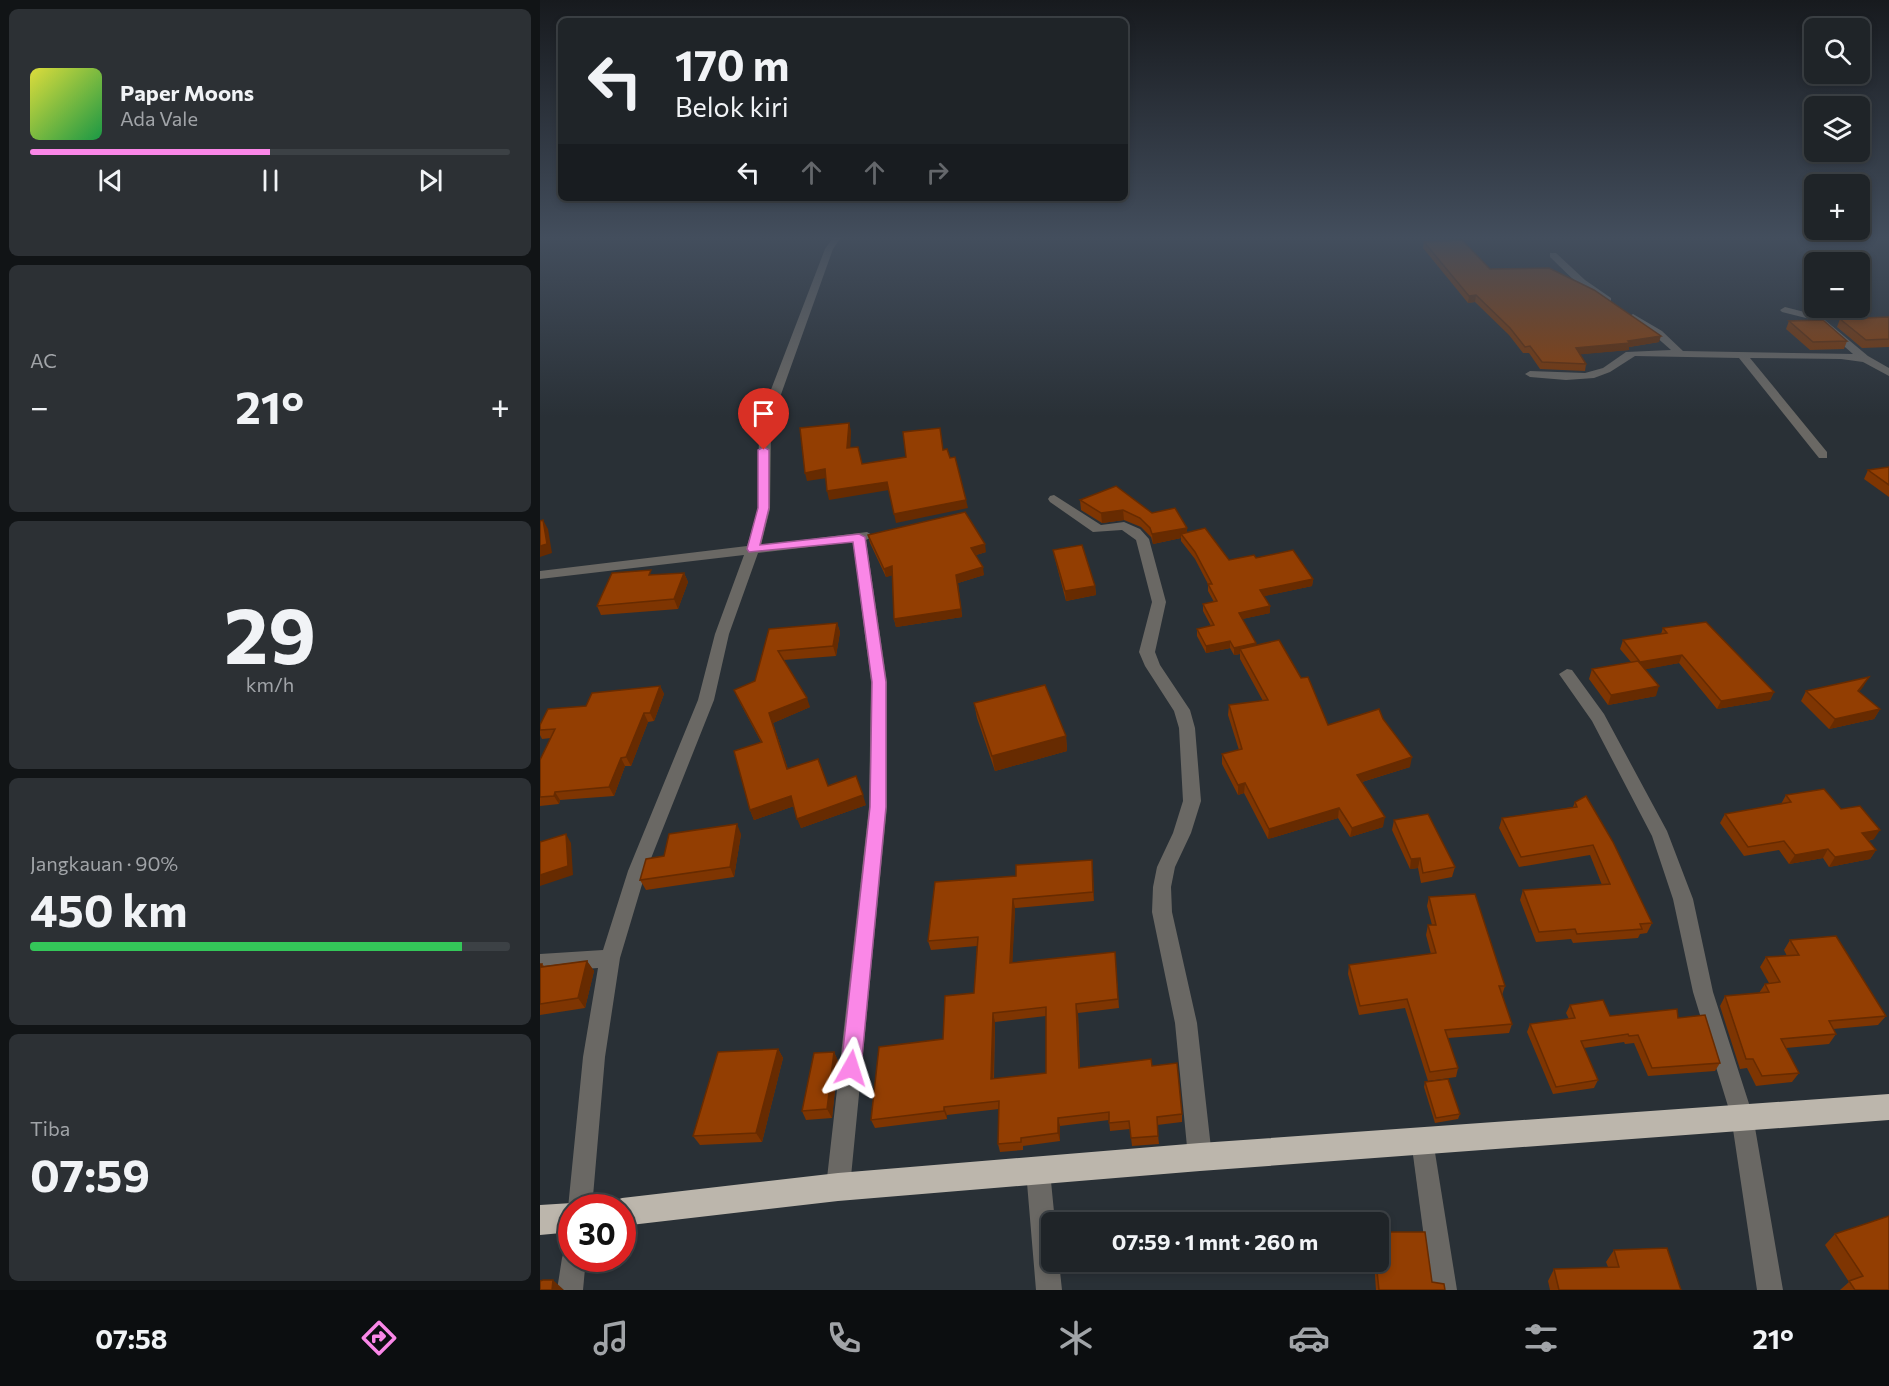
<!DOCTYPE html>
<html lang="id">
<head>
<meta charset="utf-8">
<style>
	:root { --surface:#1f2428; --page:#2c3034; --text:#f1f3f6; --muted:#a1a4a8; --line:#3c4145; --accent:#fa87e7 }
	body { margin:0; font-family:Commissioner,sans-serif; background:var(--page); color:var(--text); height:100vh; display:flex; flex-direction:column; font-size:22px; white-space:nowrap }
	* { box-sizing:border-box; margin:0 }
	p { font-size:20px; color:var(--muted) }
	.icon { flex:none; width:33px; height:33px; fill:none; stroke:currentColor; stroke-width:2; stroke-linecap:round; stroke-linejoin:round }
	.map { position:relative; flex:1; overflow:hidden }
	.details { display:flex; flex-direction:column; gap:9px; padding:9px; background:#111416; width:540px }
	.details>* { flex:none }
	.guide { position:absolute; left:18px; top:18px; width:570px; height:183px; border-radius:9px; box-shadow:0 3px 9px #0003,0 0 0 2px var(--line); background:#1f2428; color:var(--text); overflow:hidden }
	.tools { position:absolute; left:1264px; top:18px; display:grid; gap:12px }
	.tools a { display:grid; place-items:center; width:66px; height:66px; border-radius:9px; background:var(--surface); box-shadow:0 3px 9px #0003,0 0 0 2px var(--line); font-size:30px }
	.speed { position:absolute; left:18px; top:1194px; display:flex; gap:12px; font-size:30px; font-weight:700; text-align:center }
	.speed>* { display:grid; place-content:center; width:78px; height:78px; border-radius:50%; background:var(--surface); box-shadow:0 3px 9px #0003,0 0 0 2px var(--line); line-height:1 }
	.speed .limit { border:9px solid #d22; background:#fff; color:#111 }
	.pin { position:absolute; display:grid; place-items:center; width:51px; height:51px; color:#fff; margin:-62px -26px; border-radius:50% 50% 50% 0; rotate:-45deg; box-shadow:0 0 6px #0007 }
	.pin .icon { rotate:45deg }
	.me { position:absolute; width:66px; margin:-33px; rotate:6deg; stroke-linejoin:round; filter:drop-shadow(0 0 4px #0008) }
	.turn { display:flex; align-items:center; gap:21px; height:126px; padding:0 18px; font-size:27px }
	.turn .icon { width:78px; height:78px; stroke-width:2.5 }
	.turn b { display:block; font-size:42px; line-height:51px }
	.lanes { display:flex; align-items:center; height:57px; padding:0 18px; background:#0003; justify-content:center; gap:30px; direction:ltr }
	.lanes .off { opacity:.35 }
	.big { font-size:45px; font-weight:700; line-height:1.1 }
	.details .tile { flex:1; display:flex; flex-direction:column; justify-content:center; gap:9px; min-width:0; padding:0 21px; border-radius:9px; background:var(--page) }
	.details .dial { align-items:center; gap:0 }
	.dial b { font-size:78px; line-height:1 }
	.song { display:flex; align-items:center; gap:18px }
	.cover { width:72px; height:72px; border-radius:9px; background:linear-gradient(135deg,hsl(60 70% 55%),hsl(140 70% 35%)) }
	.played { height:6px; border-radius:3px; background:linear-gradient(90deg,var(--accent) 50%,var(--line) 50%) }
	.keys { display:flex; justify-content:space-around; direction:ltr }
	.heat { display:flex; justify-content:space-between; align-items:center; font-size:33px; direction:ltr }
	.charge { height:9px; border-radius:4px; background:linear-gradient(90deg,#34c759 90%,var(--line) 0) }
	.trip { position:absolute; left:501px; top:1212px; width:348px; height:60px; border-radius:9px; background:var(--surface); box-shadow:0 3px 9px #0003,0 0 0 2px var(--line); font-weight:700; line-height:60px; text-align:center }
	.dock { display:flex; height:96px; justify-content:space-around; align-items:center; background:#0c0e10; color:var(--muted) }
	.dock .icon { width:42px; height:42px }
	.dock .active { color:var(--accent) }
	.dock b { font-size:27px; color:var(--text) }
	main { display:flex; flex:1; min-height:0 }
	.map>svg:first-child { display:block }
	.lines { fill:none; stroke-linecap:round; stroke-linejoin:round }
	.street { fill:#6a6864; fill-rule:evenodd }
	.highway { fill:#bcb6ac; fill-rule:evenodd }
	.wall { fill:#7e3502; fill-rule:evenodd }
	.shaded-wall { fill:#672b01 }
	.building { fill:#933e02; stroke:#672b01; stroke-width:1.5; fill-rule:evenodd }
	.route { fill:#fa87e7; stroke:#a25896; stroke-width:1.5 }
</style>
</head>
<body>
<main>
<section class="details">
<div class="tile">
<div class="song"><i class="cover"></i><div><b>Paper Moons</b><p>Ada Vale</p></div></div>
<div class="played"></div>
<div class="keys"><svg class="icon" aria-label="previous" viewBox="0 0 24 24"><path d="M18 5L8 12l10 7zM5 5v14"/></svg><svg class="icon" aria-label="pause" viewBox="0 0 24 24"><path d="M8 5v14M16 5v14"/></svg><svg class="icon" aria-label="next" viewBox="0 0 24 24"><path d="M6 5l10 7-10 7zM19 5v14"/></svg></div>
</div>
<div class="tile"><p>AC</p>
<div class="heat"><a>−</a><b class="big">21°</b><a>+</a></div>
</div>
<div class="tile dial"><b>29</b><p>km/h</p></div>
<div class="tile"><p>Jangkauan · 90%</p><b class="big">450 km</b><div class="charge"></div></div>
<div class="tile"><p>Tiba</p><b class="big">07:59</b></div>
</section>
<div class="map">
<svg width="1349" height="1290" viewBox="0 0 1349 1290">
	<rect width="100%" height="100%" fill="#293036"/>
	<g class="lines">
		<!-- street -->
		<g class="street">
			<path d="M294,236H302L293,249L239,400L231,430L230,509L221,545L327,532L334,536L326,540L347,682V807L310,1187L306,1195L298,1199L290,1195L286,1187L329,807L331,682L313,542L218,553L189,634L174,700L106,871L80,958L65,1057L52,1208H32V1216L28,1208L43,1057L58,968L0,972V954L63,950L88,871L158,700L175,634L204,555L0,579V571L207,546L218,509L219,430L227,400L285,249Z"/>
			<path d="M1010,253H1016L1045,280L1071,298V302C1055,304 1022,268 1010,257Z"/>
			<path d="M1245,307L1280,316L1328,356L1349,368V376L1323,362L1301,359L1210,358L1287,452V458H1279L1199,358L1095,356L1070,372L1054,378L1026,380L990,377L985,374L990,371L1045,373L1063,368L1086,352L1131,350L1114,335L1090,319L1088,317L1093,314L1122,331L1143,351L1313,354L1274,320L1242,312L1240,310Z"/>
			<path d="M514,495L561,525L584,522L600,529L609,539L626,602L615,652L620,665L650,710L655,728L661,801L651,833L635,867L631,887L632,912L657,1023L672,1157L668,1165L660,1169L652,1165L648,1157L635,1023L612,912L613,887L617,867L633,833L643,801L639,728L634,711L605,666L599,652L612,602L596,540L582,530L553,532L510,502L508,499L510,496Z"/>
			<path d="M1027,669L1032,670L1064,714L1127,831L1153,899L1173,992L1213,1116L1243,1290H1217L1191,1116L1153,992L1133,899L1112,836L1052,721L1019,674Z"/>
			<path d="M882,1129L890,1132L893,1140L917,1290H891L871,1140L874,1132Z"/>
			<path d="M498,1159L506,1163L510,1171L515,1222H512V1262H519L522,1290H496L486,1171L490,1163Z"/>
			<path d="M32,1247V1258H46L43,1290H17L22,1258L25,1249Z"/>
		</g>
		<!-- highway -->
		<g class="highway">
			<path d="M1349,1094V1120L660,1171L298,1201L82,1226V1208H69L72,1202L82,1198L298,1173L660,1143Z"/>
			<path d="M32,1203L43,1208H32V1232L0,1235V1205Z"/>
		</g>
	</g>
	<!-- wall -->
	<g class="wall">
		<path d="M884,242L950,269L1119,342L1089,347V350L1040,354L1046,364L1045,371L1000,369L989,353H983L969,335L935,302L928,303L883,248Z"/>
		<path d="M1349,317V347L1322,348L1297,327L1300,319Z"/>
		<path d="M1249,321L1307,341L1304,349L1270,350L1246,329Z"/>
		<path d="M1349,467V497L1324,479L1328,470Z"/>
		<path d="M540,500L612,513L647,528V533L689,560L716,558L773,579L772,586L724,596L730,606V613L702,619L716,643V646L788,725L843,719L870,767L822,782L843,827L810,837L798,818L728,839L704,793L698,795L682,764V754L699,750L688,715L689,705L723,701L700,659V654L694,655L690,648L666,653L657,636V629L671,626L663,611V604L674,602L668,591V584L655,559L641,541V538L613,544L611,537L601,527L584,520L562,523L541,510Z"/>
		<path d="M328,535L446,552L436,555L444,575L418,583L422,617L356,627L354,619L352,575L346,577L330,543Z"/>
		<path d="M513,550L555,586L556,595L526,601L515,559Z"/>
		<path d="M144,573L148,582L138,609L61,615L57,606Z"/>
		<path d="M297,623L300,632L296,656L244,660L270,707L233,723L248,769L288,786L326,805L261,828L254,806L214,820L210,810L221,742L198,699L194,690L215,681L229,629Z"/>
		<path d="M1123,628L1234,692L1230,700L1177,709L1139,663L1105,669L1116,696L1068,705L1049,679L1052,669L1091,662L1080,649L1083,640L1121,634Z"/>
		<path d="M1329,677L1319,692L1340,709L1334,719L1289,729L1261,701L1266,691Z"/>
		<path d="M120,686L124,694L114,721L108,722L91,766H85L74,796L20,800L19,804L0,806V760L11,738L2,739L0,735V725L46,706Z"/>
		<path d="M434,703L526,736L527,751L455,771L437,718Z"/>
		<path d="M1246,795L1301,809L1334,839L1328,841L1336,850L1330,859L1289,867L1283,858L1249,864L1239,850L1204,856L1180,823L1185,814L1241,804Z"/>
		<path d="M1035,802L1112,923L1107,933L1100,934L1098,938L1033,943L1031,939L996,942L980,900L983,890L1062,885L1050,855L979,867L959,828L962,818L1033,807Z"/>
		<path d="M854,820L915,867L912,877L881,883L878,868L870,869L852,830Z"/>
		<path d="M201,834L194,877L106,890L100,880L124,856Z"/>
		<path d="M552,860L554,901L475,908L472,963L575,952L579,1008L538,1013L540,1068L612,1066L642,1114V1122L617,1125L619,1144L592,1146L590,1129L570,1131L569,1120L520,1126V1141L483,1146V1150L460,1152L458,1144L459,1109L407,1115V1119L335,1128L331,1120L403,1039L434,993L437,946L391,950L388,941L476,876ZM506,1016V1073L454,1079L455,1022Z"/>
		<path d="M889,897L965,986L962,995L972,1024L969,1033L908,1038L918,1068L916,1077L888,1081L865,1008L819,1015L808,974L809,965L891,954L886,935L888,925H892L887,906Z"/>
		<path d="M1250,940L1346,1016L1338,1025L1293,1029L1296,1034L1289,1044L1246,1048L1259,1073L1252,1082L1216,1086L1207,1068L1200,1069L1180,1006L1185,996L1219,993L1225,984L1229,983L1220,967L1226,957L1247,956L1244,950Z"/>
		<path d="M47,961L54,971L45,1008L0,1015V964H2L4,966Z"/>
		<path d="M1030,1005L1070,1016L1138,1018L1180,1063L1175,1071L1108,1076L1094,1043L1085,1044L1084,1042L1044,1048L1058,1080L1054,1088L1013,1094L987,1032L990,1024L1029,1019L1026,1013Z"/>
		<path d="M238,1049L243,1058L222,1142L160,1145L153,1136Z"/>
		<path d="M294,1052L298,1061L292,1118L266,1120L262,1111Z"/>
		<path d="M885,1082L920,1114L918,1119L895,1123L884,1087Z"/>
		<path d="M1295,1234L1349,1290H1300L1309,1282L1285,1245Z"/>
		<path d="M1074,1250L1141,1290H1010L1008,1281L1014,1269L1068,1267L1066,1262Z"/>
		<path d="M834,1262H838L905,1290H836Z"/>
	</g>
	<!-- shaded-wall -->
	<g class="shaded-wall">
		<path d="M936,295L935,302L928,303L929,296Z"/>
		<path d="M1121,336L1119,342L1089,347V350L1034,355L1036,348Z"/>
		<path d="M309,423L311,431L310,457L307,448Z"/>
		<path d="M285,469L287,478L267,481L265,473Z"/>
		<path d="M347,482L349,490L289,500L287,491Z"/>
		<path d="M426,500L428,508L356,523L354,514Z"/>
		<path d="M583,510L584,520L562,523L561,513Z"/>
		<path d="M3,520L8,529L12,553L0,557V546Z"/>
		<path d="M647,528V537L641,534V538L613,544L612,534Z"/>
		<path d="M445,544L446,552L432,556L431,548Z"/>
		<path d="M352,566L354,575L346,577L344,569Z"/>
		<path d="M443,567L444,575L418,583L422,617L356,627L354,619L416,575Z"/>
		<path d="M144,573L148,582L138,609L134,599Z"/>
		<path d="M773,579L772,586L720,597V590Z"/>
		<path d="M555,586L556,595L526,601L525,591Z"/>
		<path d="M730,606V613L698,620L699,613Z"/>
		<path d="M297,623L300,632L296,656L293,646Z"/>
		<path d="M690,641V648L666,653V646Z"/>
		<path d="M716,643V650L700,649V654L694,655V648Z"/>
		<path d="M1142,655L1139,663L1097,671L1100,662Z"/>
		<path d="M1329,677L1323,687L1312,701L1318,691Z"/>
		<path d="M120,686L124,694L114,721L110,713Z"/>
		<path d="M1119,686L1116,696L1068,705L1071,695Z"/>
		<path d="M1234,692L1230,700L1177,709L1181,701Z"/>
		<path d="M267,698L270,707L233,723L251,779L229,713Z"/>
		<path d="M1340,709L1334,719L1289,729L1295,719Z"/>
		<path d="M104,713L108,722L91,766L86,757Z"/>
		<path d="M526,736L527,751L455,771L452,756Z"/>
		<path d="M872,757L870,767L815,784L817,775Z"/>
		<path d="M81,758L85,766L74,796L69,787Z"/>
		<path d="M705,783L704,793L698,795V785Z"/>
		<path d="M15,792L20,800L19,804L14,796Z"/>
		<path d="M323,795L326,805L261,828L257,819Z"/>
		<path d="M251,796L254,806L214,820L210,810Z"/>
		<path d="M799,808L798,818L728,839L729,829Z"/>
		<path d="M845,817L843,827L810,837L812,828Z"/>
		<path d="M197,824L201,834L194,877L190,867Z"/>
		<path d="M1340,830L1334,839L1316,843L1322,833Z"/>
		<path d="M26,834L31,843L33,875L0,886V875Z"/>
		<path d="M1288,849L1283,858L1249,864L1255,855Z"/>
		<path d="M1336,850L1330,859L1289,867L1295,857Z"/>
		<path d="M880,858L878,868L870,869L871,859Z"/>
		<path d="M552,860L553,869L554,901L553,892Z"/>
		<path d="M473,899L475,908L472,972L470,963Z"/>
		<path d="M47,961L54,971L45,1008L38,998Z"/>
		<path d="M536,1004L538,1013L540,1077L539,1068Z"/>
		<path d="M453,1013L455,1022L453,1088L451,1079Z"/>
		<path d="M238,1049L243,1058L222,1142L216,1133Z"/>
		<path d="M294,1052L298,1061L292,1118L287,1109Z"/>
		<path d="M404,1107L407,1115V1119L404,1111Z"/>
		<path d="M518,1118L520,1126V1141L518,1133Z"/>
		<path d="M13,1280L24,1290H12Z"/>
	</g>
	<!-- building -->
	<g class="building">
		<path d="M922,240L950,269L1009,268L1054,290L1121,336L1088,341L1090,343L1036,348L1046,364L1002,362L990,346L985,347L970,328L936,295L929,296L884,242Z"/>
		<path d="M1349,317V339L1326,340L1300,319Z"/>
		<path d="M1283,320L1307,341L1273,342L1249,321Z"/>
		<path d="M309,423L307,448L318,447L322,464L366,457L363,432L400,428L403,450L407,449L410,458L415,457L426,500L354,514L347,482L287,491L285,469L265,473L260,428Z"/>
		<path d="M1349,467V485L1328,470Z"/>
		<path d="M576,486L612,513L635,508L647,528L612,534L610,528L600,518L583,510L561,513L540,500Z"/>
		<path d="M425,512L445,544L431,548L443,567L416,575L421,609L354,619L352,566L344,569L328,535Z"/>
		<path d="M3,520L7,544L0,546V521Z"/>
		<path d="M665,528L689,560L714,555L716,558L753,550L773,579L720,590L730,606L699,613L716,643L694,648L690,641L666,646L657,629L674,625L663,604L677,601L668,584H672L655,552L641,534Z"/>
		<path d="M542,545L555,586L525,591L513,550Z"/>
		<path d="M111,570L109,575L144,573L134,599L57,606L72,573Z"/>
		<path d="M1166,622L1234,692L1181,701L1142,655L1100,662L1083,640L1127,633L1123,628Z"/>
		<path d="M297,623L293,646L238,651L267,698L229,713L247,769L278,759L288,786L316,776L323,795L257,819L251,796L210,810L194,751L222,742L194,690L215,681L229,629Z"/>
		<path d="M739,640L761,678L768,677L788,725L839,709L843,719L872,757L817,775L845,817L812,828L799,808L729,829L705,783L698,785L682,754L702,749L689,705L728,700L700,649Z"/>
		<path d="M1098,661L1119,686L1071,695L1052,669Z"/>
		<path d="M1329,677L1318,691L1340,709L1295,719L1266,691Z"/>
		<path d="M505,685L526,736L452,756L434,703Z"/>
		<path d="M120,686L110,713H104L86,757L81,758L69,787L15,792L14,796L0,797V760L15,729L0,730V725L8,709L46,706L52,693Z"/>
		<path d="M1284,789L1301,809L1320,806L1340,830L1322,833L1336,850L1295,857L1288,849L1255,855L1244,841L1208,847L1185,814L1251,802L1246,795Z"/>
		<path d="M1046,796L1073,842L1112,923L1100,924L1102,929L1037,934L1035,929L999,932L983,890L1070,884L1053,845L981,857L962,818L1037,807L1035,802Z"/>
		<path d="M888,814L915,867L883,873L880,858L871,859L854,820Z"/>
		<path d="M197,824L190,867L100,880L106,859L124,856L129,834Z"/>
		<path d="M26,834L28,866L0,875V842Z"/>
		<path d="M552,860L553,892L473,899L470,963L575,952L578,999L536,1004L539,1068L611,1059L612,1066L637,1063L642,1114L617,1117L618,1136L591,1138L589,1121L569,1123V1112L518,1118V1133L481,1138V1142L458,1144L459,1101L404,1107V1111L331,1120L339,1047L403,1039L405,996L434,993L438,937L388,941L395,882L476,876V865ZM506,1007V1073L451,1079L453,1013Z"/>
		<path d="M935,894L965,986H959L972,1024L905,1030L918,1068L890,1072L867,999L820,1006L809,965L896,953L888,925H896L889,897Z"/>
		<path d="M1296,936L1346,1016L1289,1021L1296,1034L1241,1039L1259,1073L1222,1076L1213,1059H1206L1185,996L1229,992L1225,984L1240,982L1226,957L1259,955L1250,940Z"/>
		<path d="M47,961L38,998L0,1004V964H2L1,967Z"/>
		<path d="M1063,1000L1070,1016L1137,1009L1138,1018L1165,1015L1180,1063L1112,1068L1098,1035L1089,1036L1088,1034L1041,1041L1058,1080L1016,1087L990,1024L1035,1018L1030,1005Z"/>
		<path d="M238,1049L216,1133L153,1136L178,1052Z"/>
		<path d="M294,1052L287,1109L262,1111L274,1053Z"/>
		<path d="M908,1079L920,1114L896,1118L885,1082Z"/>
		<path d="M1349,1216V1290H1315L1309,1281L1323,1276L1295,1234Z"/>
		<path d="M838,1232H885L892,1282L904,1284L905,1290H839L836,1262H838Z"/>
		<path d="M1127,1248L1141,1290H1019L1014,1269L1079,1267L1074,1250Z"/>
		<path d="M3,1280H13L12,1290H0V1281Z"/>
	</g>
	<!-- sky -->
	<linearGradient id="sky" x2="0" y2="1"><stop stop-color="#171a1e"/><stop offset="0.57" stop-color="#434e5d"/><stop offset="1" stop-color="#434e5d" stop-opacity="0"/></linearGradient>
	<rect width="1349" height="417" fill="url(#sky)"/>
	<!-- route -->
	<path class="route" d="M224,447L229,450V508L220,545L319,534L325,537L346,682V807L321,1068L318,1075L311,1077L304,1075L301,1068L330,807L332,682L313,542L209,552L207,549L218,508V450Z"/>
</svg>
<div class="tools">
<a><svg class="icon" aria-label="search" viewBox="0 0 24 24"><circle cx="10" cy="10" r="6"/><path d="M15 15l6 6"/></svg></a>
<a><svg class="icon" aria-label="layers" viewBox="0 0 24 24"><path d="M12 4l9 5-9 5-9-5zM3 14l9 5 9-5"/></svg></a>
<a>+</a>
<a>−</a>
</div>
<div class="speed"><div class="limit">30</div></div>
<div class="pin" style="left:224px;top:450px;background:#d93025"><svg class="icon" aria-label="arrive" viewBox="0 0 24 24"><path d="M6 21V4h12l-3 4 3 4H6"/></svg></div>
<svg class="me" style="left:311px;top:1068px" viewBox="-20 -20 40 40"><path d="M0-17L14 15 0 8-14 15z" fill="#fa87e7" stroke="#fff" stroke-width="4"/></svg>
<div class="trip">07:59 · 1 mnt · 260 m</div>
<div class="guide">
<div class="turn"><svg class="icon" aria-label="left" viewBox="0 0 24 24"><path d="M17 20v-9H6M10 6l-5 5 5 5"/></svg><div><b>170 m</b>Belok kiri</div></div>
<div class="lanes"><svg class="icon" aria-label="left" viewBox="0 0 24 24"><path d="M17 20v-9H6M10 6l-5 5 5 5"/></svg><svg class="icon off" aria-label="ahead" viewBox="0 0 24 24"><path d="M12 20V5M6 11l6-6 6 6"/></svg><svg class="icon off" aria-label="ahead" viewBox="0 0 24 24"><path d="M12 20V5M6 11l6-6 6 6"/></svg><svg class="icon off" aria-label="right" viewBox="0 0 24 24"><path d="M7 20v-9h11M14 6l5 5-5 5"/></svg></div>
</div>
</div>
</main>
<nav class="dock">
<b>07:58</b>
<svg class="icon active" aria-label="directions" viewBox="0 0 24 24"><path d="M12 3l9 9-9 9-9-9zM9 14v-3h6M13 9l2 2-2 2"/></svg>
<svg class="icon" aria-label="music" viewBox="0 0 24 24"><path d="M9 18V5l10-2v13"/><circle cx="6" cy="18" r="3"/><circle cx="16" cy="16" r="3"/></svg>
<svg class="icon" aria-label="phone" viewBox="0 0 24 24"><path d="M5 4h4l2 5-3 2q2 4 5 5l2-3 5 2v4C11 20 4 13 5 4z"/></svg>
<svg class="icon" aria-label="climate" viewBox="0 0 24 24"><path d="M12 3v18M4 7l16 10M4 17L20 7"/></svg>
<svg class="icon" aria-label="car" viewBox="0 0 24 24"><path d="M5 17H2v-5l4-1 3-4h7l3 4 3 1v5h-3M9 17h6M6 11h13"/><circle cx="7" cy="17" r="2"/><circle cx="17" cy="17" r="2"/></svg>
<svg class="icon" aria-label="filters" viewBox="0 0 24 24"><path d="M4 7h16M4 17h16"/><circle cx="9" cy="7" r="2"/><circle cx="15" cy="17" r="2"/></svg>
<b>21°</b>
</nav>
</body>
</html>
